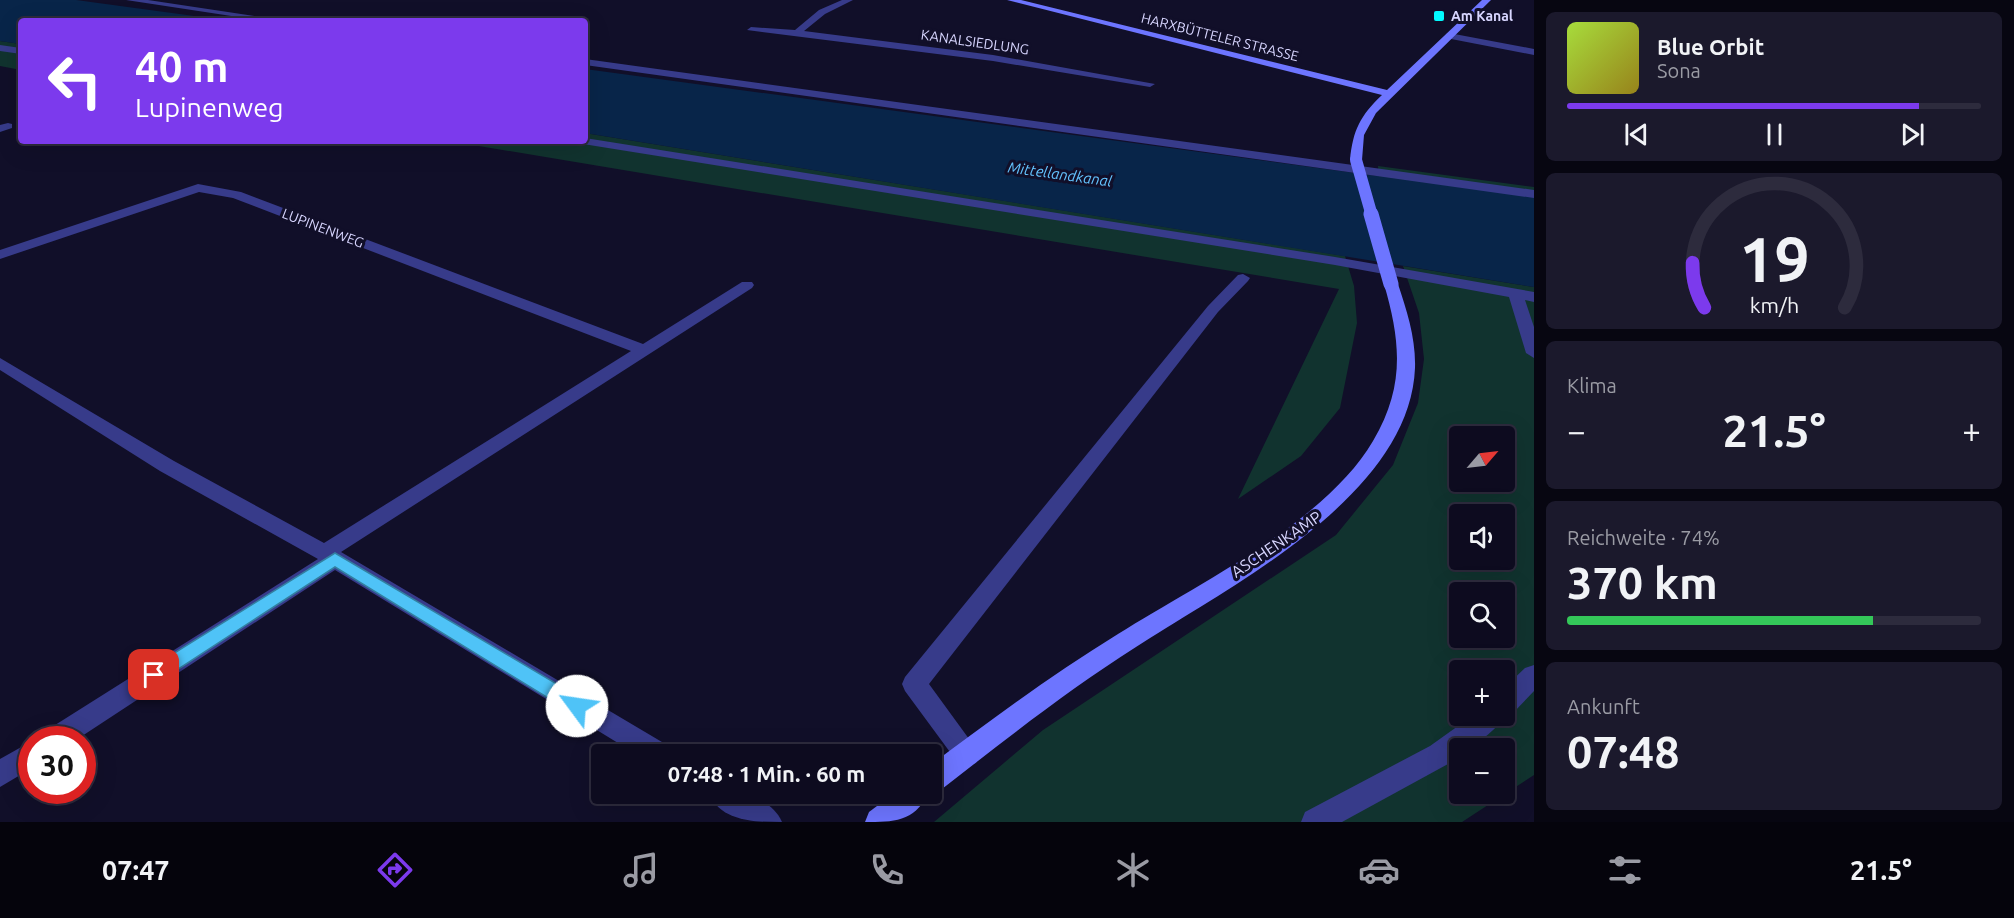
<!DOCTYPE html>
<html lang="de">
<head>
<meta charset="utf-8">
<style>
	:root { --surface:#0d0b1f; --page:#1b192c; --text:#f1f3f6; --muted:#9a9ba4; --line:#2d2b3d; --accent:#7c3aed }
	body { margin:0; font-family:Ubuntu,sans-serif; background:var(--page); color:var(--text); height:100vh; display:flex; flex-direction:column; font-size:22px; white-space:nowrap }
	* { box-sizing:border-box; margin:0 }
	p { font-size:20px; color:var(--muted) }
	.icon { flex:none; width:33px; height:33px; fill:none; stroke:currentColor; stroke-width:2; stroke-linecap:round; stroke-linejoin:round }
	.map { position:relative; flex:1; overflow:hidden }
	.sheet { display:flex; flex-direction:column; gap:12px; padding:12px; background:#070611; width:480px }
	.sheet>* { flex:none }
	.top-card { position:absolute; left:18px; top:18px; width:570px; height:126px; border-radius:6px; box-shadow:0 6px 24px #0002,0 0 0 2px var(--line); background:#7c3aed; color:#fff; overflow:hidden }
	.needle { width:39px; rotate:62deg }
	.buttons { position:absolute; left:1449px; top:426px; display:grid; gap:12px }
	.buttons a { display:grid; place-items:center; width:66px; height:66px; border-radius:6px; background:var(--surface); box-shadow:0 6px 24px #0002,0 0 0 2px var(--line); font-size:30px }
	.speed { position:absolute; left:18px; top:726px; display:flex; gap:12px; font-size:30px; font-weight:700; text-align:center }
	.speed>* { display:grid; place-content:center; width:78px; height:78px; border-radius:50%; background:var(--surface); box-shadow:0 6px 24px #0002,0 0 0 2px var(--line); line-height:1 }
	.speed .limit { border:9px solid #d22; background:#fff; color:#111 }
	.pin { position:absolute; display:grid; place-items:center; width:51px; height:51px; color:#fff; margin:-26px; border-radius:12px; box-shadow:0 3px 9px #0006 }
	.me { position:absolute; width:66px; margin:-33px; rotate:301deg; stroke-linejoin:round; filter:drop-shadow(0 0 4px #0008) }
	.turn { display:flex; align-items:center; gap:21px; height:126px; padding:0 18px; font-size:27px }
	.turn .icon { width:78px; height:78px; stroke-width:2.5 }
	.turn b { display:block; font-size:42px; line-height:51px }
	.big { font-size:45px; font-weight:700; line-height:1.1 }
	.sheet .widget { flex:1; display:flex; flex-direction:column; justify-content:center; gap:9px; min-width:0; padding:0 21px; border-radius:9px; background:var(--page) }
	.sheet .dial { align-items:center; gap:0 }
	.dial svg { height:156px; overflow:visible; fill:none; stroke:var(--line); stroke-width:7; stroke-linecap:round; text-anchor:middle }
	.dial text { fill:var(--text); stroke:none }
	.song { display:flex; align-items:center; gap:18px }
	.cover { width:72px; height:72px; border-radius:9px; background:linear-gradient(135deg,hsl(80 70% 55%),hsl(50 70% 35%)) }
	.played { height:6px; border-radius:3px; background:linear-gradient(90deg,var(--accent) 85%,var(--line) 85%) }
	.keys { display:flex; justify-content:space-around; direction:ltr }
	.heat { display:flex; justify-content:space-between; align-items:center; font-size:33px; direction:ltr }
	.charge { height:9px; border-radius:4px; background:linear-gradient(90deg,#34c759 74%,var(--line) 0) }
	.trip { position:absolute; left:591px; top:744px; width:351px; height:60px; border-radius:6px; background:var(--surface); box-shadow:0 6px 24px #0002,0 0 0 2px var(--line); font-weight:700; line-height:60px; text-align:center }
	.menu { display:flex; height:96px; justify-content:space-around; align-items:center; background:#05040c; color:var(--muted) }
	.menu .icon { width:42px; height:42px }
	.menu .selected { color:var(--accent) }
	.menu b { font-size:27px; color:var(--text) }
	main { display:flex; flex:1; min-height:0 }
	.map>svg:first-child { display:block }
	.green { fill:#11332f; fill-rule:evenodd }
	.water { fill:#082549 }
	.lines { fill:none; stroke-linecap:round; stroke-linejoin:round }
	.lane { fill:#373b8a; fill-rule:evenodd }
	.street { fill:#373b8a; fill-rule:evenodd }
	.secondary { fill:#6d75ff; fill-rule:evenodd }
	.secondary-bridge-far1 { stroke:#6d75ff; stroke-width:12 }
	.secondary-bridge { stroke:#6d75ff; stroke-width:15 }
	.route { fill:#4fc3f7; stroke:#337fa1; stroke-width:1.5 }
	.poi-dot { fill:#02faff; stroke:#110f29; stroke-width:2 }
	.labels { text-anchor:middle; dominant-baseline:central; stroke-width:6; stroke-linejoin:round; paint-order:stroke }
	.far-poi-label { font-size:14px; font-weight:bold; fill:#d8d6ff; stroke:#110f29; text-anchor:start }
	.far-street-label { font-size:14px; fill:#d8d6ff; stroke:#110f29 }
	.far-water-label { font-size:15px; font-style:italic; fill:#64c4ff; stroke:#110f29 }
	.street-label { font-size:16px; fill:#d8d6ff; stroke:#110f29 }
</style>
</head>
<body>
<main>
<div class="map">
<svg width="1534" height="822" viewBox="0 0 1534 822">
	<rect width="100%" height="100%" fill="#110f29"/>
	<!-- green -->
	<g class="green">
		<path d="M0,41L21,44V70L0,66Z"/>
		<path d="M585,133L1345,256L1354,286L1357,323L1340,408L1301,456L1238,499L1339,289L449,141H585Z"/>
		<path d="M1378,166L1534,187V197L1379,177Z"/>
		<path d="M1403,266L1534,287V775L1462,822H934L1043,730L1336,535L1393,465L1418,403L1424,359L1419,313ZM1460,436H1504V482H1460ZM1460,514H1504V560H1460ZM1460,592H1504V638H1460ZM1460,670H1504V716H1460ZM1460,748H1504V794H1460Z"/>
	</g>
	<!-- water -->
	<g class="water">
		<path d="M0,0H76L231,21H21V44L0,41Z"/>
		<path d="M585,69L1534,197V287L585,133Z"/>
	</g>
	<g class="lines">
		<!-- lane -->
		<g class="lane">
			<path d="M126,0H148L287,21H264Z"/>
			<path d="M0,45L21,48V54L0,51Z"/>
			<path d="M585,59L1534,190V198L585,65Z"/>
			<path d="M585,138L1335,257L1534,292V302L1525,300L1534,327V358L1526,353L1509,297L1335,265L583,144L577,141H585Z"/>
			<path d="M1534,665V691L1513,713L1504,716C1498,729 1474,748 1460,748V755L1448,764L1342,822H1301L1305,812L1430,746L1472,716H1504V688L1525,668Z"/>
		</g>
		<!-- street -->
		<g class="street">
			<path d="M842,0H853L825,14L804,31L993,55L1155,84L1150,87L993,61L747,30L751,27L795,30L819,10Z"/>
			<path d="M1449,33L1534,49V55L1446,38V34Z"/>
			<path d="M8,123L12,124V128L0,132V125Z"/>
			<path d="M198,184L241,192L643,344L742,282H752L754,285L752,288L341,552L667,745L671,754H636L335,570L76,740H40L44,732L318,559L160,471L0,370V358L174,461L324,543L631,351L233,198L199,192L0,259V250Z"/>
			<path d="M1243,274L1250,278L1248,281L1218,312L929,684L980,754L976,763L967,766L958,763L905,691L902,684L905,677L1208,306L1238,275Z"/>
			<path d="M32,741V768L0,787V759Z"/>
			<path d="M709,794C735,791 770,795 782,822C755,822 722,822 709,794Z"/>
		</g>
		<!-- secondary -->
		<g class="secondary">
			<path d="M1007,0H1021L1387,90L1482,0H1491L1376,113L1364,135L1362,160L1356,164L1350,160C1353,130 1360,116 1382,95Z"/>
			<path d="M1391,280L1398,284C1407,311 1416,339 1415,368C1410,496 1230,586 1136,647C1068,690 1005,740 942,789L932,792V764C992,719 1053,674 1118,634C1197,584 1325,523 1373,441C1405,387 1401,342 1384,284Z"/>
			<path d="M893,794H928C914,822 893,822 865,822L869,812Z"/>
		</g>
		<!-- secondary-bridge-far1 -->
		<path class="secondary-bridge-far1" d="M1356,160L1372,216"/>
		<!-- secondary-bridge -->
		<path class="secondary-bridge" d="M1371,214L1391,284"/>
	</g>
	<!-- route -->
	<path class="route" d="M335,553L584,700L587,706L584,712L577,714L571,712L335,567L160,681L154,683L147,681L145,675L147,670Z"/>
	<!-- markers -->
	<rect class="poi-dot" x="1433" y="10" width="12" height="12" rx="3"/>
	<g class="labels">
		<!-- far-poi labels -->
		<g class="far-poi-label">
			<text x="1451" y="16">Am Kanal</text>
		</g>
		<!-- far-street labels -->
		<g class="far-street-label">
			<text transform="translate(1220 37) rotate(14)">HARXBÜTTELER STRASSE</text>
			<text transform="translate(975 42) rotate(8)">KANALSIEDLUNG</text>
			<text transform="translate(323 228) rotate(21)">LUPINENWEG</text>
		</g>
		<!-- far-water labels -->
		<g class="far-water-label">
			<text transform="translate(1060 174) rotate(8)">Mittellandkanal</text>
		</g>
		<!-- street labels -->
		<g class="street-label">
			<text transform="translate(1276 544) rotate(-34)">ASCHENKAMP</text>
		</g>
	</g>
</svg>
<div class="buttons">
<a><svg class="needle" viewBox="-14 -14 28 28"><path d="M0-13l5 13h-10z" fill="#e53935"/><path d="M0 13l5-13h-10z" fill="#9a9ba4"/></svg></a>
<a><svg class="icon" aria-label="sound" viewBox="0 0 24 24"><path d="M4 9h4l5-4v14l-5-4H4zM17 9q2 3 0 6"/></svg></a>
<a><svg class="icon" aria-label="search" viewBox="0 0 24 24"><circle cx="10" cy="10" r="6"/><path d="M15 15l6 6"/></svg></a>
<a>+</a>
<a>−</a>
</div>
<div class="speed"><div class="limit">30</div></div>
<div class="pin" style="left:154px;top:675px;background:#d93025"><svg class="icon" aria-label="arrive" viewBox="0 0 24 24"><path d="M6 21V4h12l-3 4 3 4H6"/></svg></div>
<svg class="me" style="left:577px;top:706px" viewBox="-20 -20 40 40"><circle r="19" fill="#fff"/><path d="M0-13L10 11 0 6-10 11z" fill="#4fc3f7"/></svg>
<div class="trip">07:48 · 1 Min. · 60 m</div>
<div class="top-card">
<div class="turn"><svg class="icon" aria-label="left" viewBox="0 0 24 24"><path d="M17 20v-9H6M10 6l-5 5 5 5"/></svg><div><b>40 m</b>Lupinenweg</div></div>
</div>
</div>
<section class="sheet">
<div class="widget">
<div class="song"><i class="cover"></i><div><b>Blue Orbit</b><p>Sona</p></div></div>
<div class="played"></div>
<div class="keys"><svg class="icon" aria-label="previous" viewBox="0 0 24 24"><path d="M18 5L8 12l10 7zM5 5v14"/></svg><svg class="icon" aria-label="pause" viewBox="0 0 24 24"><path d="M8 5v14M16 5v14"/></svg><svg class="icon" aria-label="next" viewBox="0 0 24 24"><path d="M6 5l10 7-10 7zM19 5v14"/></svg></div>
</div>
<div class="widget dial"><svg viewBox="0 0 100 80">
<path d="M14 69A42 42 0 1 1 86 69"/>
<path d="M14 69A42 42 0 0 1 8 46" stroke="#7c3aed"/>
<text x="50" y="56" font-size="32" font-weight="700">19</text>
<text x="50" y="72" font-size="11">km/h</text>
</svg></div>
<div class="widget"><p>Klima</p>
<div class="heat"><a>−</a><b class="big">21.5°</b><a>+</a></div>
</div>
<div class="widget"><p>Reichweite · 74%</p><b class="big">370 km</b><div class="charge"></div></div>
<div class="widget"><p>Ankunft</p><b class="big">07:48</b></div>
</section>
</main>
<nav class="menu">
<b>07:47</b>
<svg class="icon selected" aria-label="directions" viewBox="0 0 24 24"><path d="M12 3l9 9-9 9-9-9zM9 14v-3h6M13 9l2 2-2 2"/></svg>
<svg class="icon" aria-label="music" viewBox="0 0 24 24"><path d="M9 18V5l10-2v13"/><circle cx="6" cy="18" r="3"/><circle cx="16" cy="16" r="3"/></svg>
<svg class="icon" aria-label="phone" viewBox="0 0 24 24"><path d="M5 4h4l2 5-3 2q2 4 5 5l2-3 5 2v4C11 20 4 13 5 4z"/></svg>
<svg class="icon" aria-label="climate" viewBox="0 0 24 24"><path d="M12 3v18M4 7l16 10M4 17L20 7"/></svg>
<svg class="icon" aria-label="car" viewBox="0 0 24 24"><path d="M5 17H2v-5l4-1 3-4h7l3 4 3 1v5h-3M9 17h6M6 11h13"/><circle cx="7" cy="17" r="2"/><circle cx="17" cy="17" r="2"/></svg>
<svg class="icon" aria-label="filters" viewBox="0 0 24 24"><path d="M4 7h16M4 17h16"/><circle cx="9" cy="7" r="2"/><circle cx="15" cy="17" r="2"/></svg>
<b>21.5°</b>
</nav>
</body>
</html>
